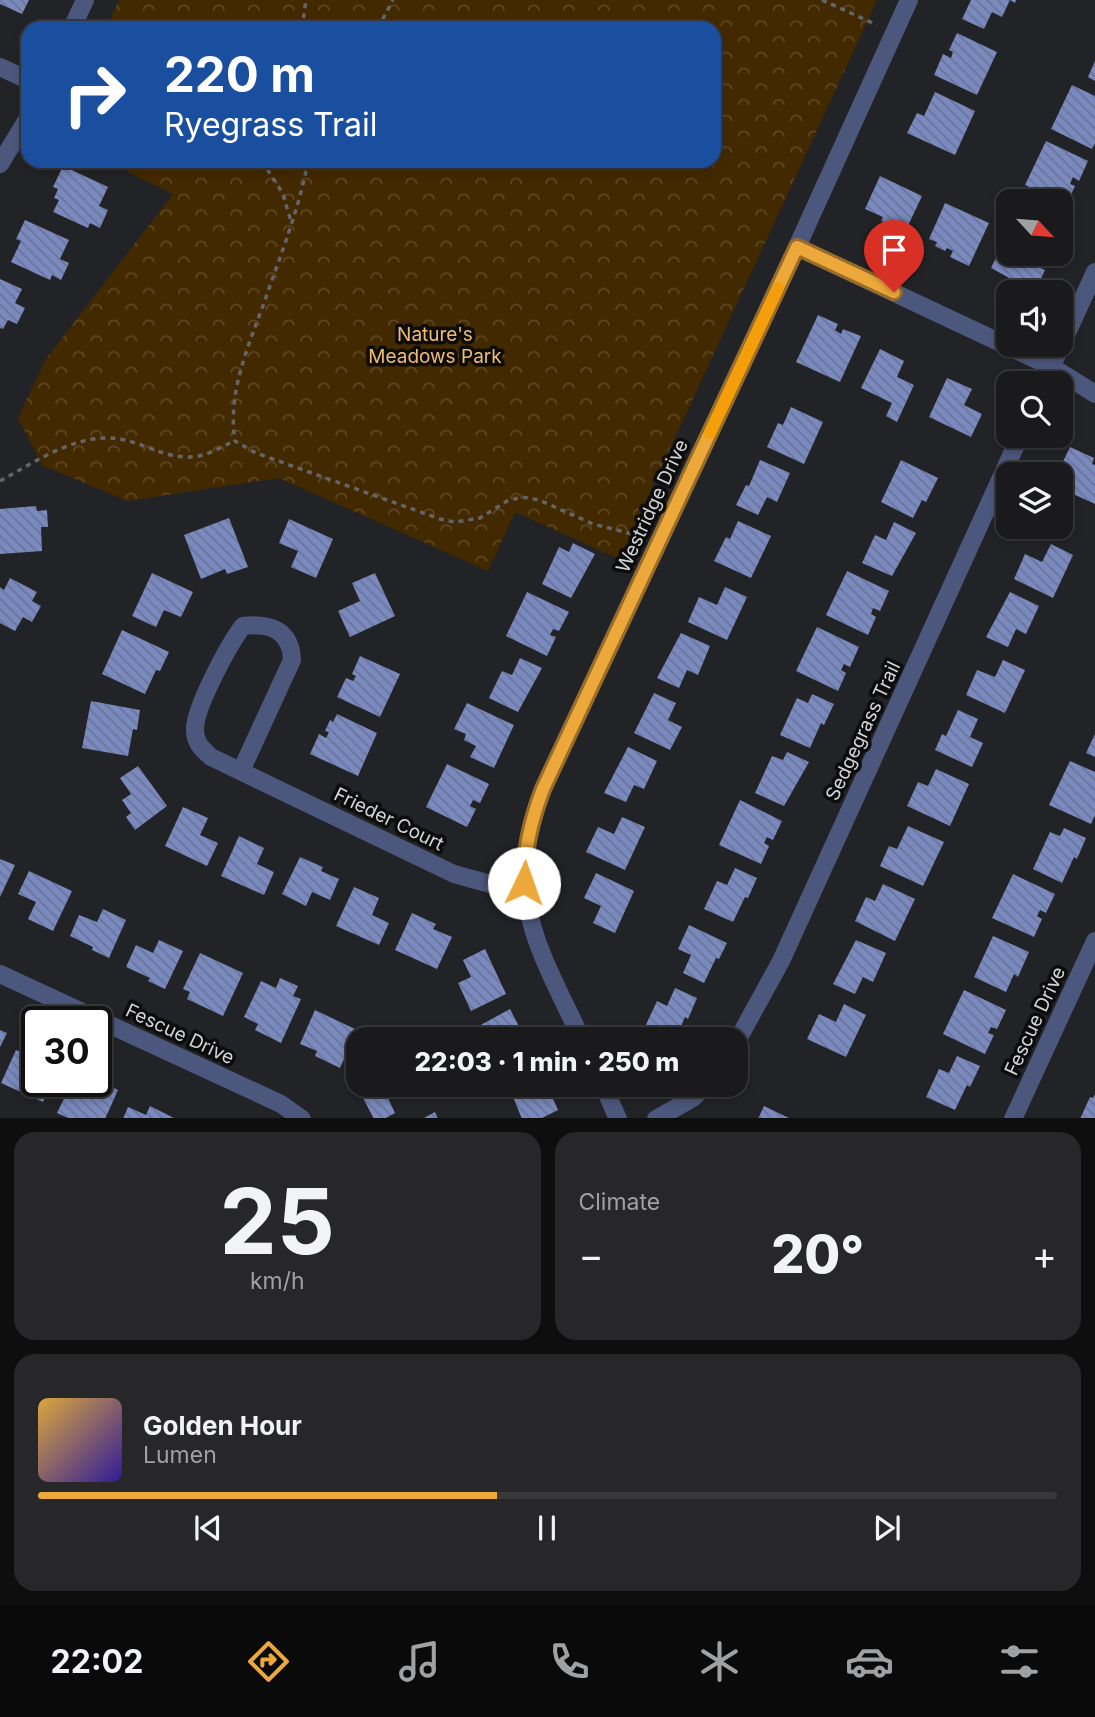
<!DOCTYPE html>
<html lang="en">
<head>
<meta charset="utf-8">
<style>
	:root { --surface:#1a1a1c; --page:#272729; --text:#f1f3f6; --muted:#9fa1a3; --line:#38383b; --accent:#eda83b }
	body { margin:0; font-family:Inter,sans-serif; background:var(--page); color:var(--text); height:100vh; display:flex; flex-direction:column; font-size:26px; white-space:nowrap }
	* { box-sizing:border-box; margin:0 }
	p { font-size:23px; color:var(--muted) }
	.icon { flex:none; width:38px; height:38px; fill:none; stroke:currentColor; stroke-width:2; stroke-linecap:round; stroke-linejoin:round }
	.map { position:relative; height:1118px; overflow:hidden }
	.panel { display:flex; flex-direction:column; gap:14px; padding:14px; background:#0e0e0f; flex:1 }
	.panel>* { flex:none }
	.banner { position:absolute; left:21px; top:21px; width:700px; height:147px; border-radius:21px; box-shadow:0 4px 10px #0003,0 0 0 2px var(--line); background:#1a4fa0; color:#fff; overflow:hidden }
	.needle { width:46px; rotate:116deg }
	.controls { position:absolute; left:996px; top:189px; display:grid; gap:14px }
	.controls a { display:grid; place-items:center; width:77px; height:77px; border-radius:14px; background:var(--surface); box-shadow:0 4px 10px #0003,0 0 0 2px var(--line); font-size:35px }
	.speed { position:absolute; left:21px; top:1006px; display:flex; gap:14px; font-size:35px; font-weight:700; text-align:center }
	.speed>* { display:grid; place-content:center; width:91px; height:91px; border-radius:50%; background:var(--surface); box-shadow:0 4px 10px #0003,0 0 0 2px var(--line); line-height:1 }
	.speed .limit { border:4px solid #111; border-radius:10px; background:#fff; color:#111 }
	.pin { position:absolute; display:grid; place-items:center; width:60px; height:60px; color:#fff; margin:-72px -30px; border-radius:50% 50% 50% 0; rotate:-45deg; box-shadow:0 0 7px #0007 }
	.pin .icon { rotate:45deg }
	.me { position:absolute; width:77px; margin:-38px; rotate:3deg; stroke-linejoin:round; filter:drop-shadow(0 0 5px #0008) }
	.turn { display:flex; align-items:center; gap:24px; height:147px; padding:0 28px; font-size:32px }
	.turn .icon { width:91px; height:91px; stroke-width:2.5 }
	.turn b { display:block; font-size:49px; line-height:60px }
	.big { font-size:52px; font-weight:800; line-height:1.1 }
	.panel .tile { flex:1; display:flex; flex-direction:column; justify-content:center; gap:10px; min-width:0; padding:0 24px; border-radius:21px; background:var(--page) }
	.panel .dial { align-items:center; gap:0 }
	.dial b { font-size:91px; line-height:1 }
	.song { display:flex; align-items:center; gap:21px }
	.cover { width:84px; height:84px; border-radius:10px; background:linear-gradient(135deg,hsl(40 70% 55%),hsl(250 70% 35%)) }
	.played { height:7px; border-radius:4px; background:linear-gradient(90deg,var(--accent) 45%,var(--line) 45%) }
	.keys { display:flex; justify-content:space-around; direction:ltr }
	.heat { display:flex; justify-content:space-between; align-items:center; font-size:38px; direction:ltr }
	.panel .tiles { flex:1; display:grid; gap:14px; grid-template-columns:1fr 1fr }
	.tile:last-child { grid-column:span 2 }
	.trip { position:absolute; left:346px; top:1027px; width:402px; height:70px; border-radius:21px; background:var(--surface); box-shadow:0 4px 10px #0003,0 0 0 2px var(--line); font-weight:800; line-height:70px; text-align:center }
	.tab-bar { display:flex; height:112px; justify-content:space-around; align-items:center; background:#0a0a0b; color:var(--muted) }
	.tab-bar .icon { width:49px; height:49px }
	.tab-bar .active { color:var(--accent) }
	.tab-bar b { font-size:32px; color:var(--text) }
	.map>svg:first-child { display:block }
	.park { fill:url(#park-crowns) }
	.building { fill:url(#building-back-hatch) }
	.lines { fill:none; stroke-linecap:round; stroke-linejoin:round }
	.path { stroke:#646568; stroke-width:3.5; stroke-dasharray:5 5; stroke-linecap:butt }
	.street { stroke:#4c577d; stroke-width:18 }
	.route-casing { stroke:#9a6d26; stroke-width:18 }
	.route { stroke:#eda83b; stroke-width:12 }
	.slow { stroke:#f59e0b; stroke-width:12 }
	.labels { text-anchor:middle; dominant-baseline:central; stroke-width:7; stroke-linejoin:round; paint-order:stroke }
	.park-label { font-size:19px; fill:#f1bc72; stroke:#0c0c0d }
	.street-label { font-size:19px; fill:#d4d5d7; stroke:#0c0c0d }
</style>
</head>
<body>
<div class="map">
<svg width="1095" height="1119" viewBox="0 0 1095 1119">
	<defs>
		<pattern id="park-crowns" width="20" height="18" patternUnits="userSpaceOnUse" patternTransform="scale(1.75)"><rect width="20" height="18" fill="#432900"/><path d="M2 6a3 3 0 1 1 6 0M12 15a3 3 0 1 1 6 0" fill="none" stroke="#5d4724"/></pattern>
		<pattern id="building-back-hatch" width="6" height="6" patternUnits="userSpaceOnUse" patternTransform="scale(1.75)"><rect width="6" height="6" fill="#7a8abe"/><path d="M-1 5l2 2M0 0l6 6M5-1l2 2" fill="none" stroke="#697498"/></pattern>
	</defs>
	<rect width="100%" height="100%" fill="#222326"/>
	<!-- park -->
	<path class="park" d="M119,0H877L619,559L515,512L488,571L279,478L127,501L42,465L18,418L46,359L173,194L106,161H714V28H106Z"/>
	<!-- building -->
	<g class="building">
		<path d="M0,0H29L22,14L0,4Z"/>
		<path d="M971,0H1016L1015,3L1010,0L1002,17L992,12L984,29L962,19Z"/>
		<path d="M957,33L997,52L977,95L934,75L943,54L951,58L953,52L949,50Z"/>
		<path d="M1095,61V81L1088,77Z"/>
		<path d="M1072,85L1095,96V143L1092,149L1051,129Z"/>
		<path d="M935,92L975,111L955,155L907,133L917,113L924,116Z"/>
		<path d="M1046,141L1088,161L1079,181L1073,177L1070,184L1075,186L1067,204L1025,185Z"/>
		<path d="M63,166L108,187L99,206L108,210L100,228L90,223L88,228L53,212L59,200L54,198L58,189L53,187Z"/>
		<path d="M880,176L922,196L905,232L881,221L883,217L865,209Z"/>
		<path d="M945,203L989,223L969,266L950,257L953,251L947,248L945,251L935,246L937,242L929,239Z"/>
		<path d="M25,220L69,240L60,259L69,263L61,280L52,275L50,280L11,262L21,241L16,239Z"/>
		<path d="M1005,239L1008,240V254H1031L1027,262L1045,270L1035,292L991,268Z"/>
		<path d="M0,279L22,289L15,303L25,308L17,324L8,320L3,329L0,328Z"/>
		<path d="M818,315L838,324L835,330L841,334L843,329L861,336L840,382L796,362Z"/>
		<path d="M880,349L904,361L897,377L914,385L897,422L886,416L892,403L861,388Z"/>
		<path d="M947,378L972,389L964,405L982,414L971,437L929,417Z"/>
		<path d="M791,407L823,422L804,464L767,447L778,423L783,425Z"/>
		<path d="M1070,447L1094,458L1092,464L1095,465V504L1060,488V474H1057Z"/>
		<path d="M760,460L790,473L777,502L767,497L758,515L736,505L746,485L749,486Z"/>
		<path d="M901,460L938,478L926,502L922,500L913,518L881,502Z"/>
		<path d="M36,506L37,511L47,510L48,527H41L42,551L0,554V509Z"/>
		<path d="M229,518L248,567L227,574L225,569L201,579L184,535Z"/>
		<path d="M289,519L333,539L316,578L291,567L298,551L279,543Z"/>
		<path d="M738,521L771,536L751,578L714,561L726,537L730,539Z"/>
		<path d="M894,522L916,533L892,576L862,563L875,535L886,540Z"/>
		<path d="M573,543L595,554L571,598L542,584L559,547L569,552Z"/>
		<path d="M1051,544L1073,555L1053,598L1014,579L1025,554L1042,562Z"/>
		<path d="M847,571L889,591L880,611L873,608L871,614L876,617L868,635L826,615Z"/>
		<path d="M152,573L193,592L181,617L164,610L156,627L132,616Z"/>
		<path d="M375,573L395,616L350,637L338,611L360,601L352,583Z"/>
		<path d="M10,578L37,592L32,601L41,606L32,622L23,617L15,631L0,623V587L4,590Z"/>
		<path d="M725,587L747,597L727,640L688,622L699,597L717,605Z"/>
		<path d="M527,592L569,612L559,631L553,629L550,635L556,637L547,656L506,636Z"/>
		<path d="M1010,592L1039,606L1026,634L1016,629L1008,647L986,637Z"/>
		<path d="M817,627L859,647L850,667L844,664L841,670L846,673L838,691L796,671Z"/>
		<path d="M122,630L169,652L160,671L156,670L145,694L102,674Z"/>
		<path d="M681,633L710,646L698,675L687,670L679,688L657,678Z"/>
		<path d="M360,656L400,674L380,717L337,697L346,678L353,681L356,676L352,674Z"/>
		<path d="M520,658L542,668L518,712L489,698L502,671L512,675Z"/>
		<path d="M1003,660L1025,670L1005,713L966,695L977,670L995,677Z"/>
		<path d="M654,693L676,703L668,720L682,727L670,750L634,733Z"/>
		<path d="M812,694L834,704L824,725L821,723L810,748L780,735L797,698L808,703Z"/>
		<path d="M91,701L140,710L137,730L133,729L128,756L82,748Z"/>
		<path d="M467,703L514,725L494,768L470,757L476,746L464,740L466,734L454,729Z"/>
		<path d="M958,710L978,719L970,737L983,743L972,767L935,750L942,734L946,736Z"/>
		<path d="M337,714L377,733L358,776L310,754L319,734L326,738L329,732L325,731L330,720L333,722Z"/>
		<path d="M1095,734V757L1086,753Z"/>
		<path d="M628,747L657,761L644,789L634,785L626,802L604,793Z"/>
		<path d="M787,752L809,762L784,806L755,793L772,756L783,760Z"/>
		<path d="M1070,761L1095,772V815L1091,824L1049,805Z"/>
		<path d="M447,764L489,784L480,803L473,800L470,806L476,809L467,827L426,807Z"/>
		<path d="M138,766L167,806L135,830L126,817L131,813L122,800L131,794L120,778Z"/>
		<path d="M936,769L969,784L950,826L907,806L918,782L928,786Z"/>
		<path d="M740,800L782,821L773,840L767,837L764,843L769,846L761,864L719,845Z"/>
		<path d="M183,807L208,818L200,835L218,843L207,866L165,846Z"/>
		<path d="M622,817L645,827L625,870L586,852L598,827L614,834Z"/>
		<path d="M908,826L944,842L923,886L880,866L889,846L897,849Z"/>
		<path d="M1064,828L1086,838L1077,859L1074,857L1062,883L1033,869L1050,832L1060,836Z"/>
		<path d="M239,836L264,848L257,864L274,872L264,895L221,876Z"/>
		<path d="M300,857L323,867L321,871L339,879L330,900L312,892L306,906L282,894Z"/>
		<path d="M0,859L15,865L0,897Z"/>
		<path d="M735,868L757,878L748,898L745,897L733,922L704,909L717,881L727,885Z"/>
		<path d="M29,871L72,891L53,931L28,919L36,902L18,894Z"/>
		<path d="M596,873L634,891L615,933L593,923L601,906L584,898Z"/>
		<path d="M1013,874L1055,894L1046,913L1040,910L1037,916L1042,919L1034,937L992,918Z"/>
		<path d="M883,884L915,899L895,941L855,921L866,897L875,901Z"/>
		<path d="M354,887L379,898L372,915L389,923L379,945L336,926Z"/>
		<path d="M103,909L126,920L109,958L92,950L93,947L70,936L79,915L97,922Z"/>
		<path d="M412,913L436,924L433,929L452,937L437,969L395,950Z"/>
		<path d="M689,925L727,943L719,959L716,958L704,983L683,973L691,955L678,949Z"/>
		<path d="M993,936L1029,952L1018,977L1014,974L1006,992L974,977Z"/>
		<path d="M159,940L183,951L165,989L148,981L150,978L126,967L136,945L153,953Z"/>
		<path d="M856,940L886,953L873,982L863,977L855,994L833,984Z"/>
		<path d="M485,949L506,994L471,1011L458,983L471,977L463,960Z"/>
		<path d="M200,953L243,973L223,1016L187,999L190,992L183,989Z"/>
		<path d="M280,978L298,986L293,996L301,999L281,1043L255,1030L258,1024L244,1017L261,981L276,988Z"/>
		<path d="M675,988L697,998L688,1019L685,1017L675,1040H667L644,1029L657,1001L667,1006Z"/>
		<path d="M964,990L1006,1010L997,1029L991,1027L988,1033L994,1035L985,1054L943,1034Z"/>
		<path d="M844,1004L866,1015L846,1057L807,1039L819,1014L836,1022Z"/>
		<path d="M510,1009L526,1040H483L477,1027Z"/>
		<path d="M315,1010L357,1030L340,1068L315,1056L317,1051L300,1044Z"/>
		<path d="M0,1030L7,1033L0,1047Z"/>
		<path d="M16,1050L33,1058L37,1050V1082H52L43,1102L1,1083Z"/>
		<path d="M957,1056L980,1066L970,1087L967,1085L955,1110L926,1097L939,1069L949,1073Z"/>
		<path d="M359,1076V1085H395L398,1091L387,1096L395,1113L384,1119H374L353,1079Z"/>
		<path d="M96,1080L118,1090L105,1119H70L57,1113L72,1082L90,1088L93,1082Z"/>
		<path d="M522,1085H547L558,1110L540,1119H522L513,1097L525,1092Z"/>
		<path d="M1095,1094V1119H1080L1090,1097L1093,1098Z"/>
		<path d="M150,1106L176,1119H123L128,1107L146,1115Z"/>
		<path d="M764,1106L791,1119H758Z"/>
		<path d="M435,1112L438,1119H422Z"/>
	</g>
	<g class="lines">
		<!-- path -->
		<g class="path">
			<path d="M822,0L877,25"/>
			<path d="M302,28L306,0"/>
			<path d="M378,28L393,0"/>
			<path d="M262,161L283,194L291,222"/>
			<path d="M308,161C299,209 281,254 265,300C249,345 227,392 235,441L256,453L440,519L455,522L480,518L507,501L522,497L539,500L593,524L640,536"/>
			<path d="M0,481C33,463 66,440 104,438C134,436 160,458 189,457C205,457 220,448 234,441"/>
		</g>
		<!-- street -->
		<g class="street">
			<path d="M72,28L85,0"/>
			<path d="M0,67L28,80"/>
			<path d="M0,164L28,118"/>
			<path d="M797,247L1052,367L1095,394"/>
			<path d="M1044,383L1095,272"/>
			<path d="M241,771L292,660C291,630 270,623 243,626C229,644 194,709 195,730C195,743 202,749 211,757L454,874L494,885L524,882"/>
			<path d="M0,974L281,1104L302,1119"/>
			<path d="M582,1040C537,944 502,896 543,789L797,247L909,0"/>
			<path d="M737,1041L781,961L1020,436"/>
			<path d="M603,1085L618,1119"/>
			<path d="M656,1119L693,1098L706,1085"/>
			<path d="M1013,1119L1095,941"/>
		</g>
	</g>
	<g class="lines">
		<defs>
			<path id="route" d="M524,883C524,849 531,820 543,789L797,247L894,292"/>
		</defs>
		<!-- route casing -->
		<use href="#route" class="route-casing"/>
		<!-- route -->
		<use href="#route" class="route"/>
		<!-- slow -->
		<path class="slow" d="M710,433L778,288"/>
	</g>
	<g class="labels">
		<!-- park labels -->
		<g class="park-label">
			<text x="435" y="334">Nature's<tspan x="435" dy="22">Meadows Park</tspan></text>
		</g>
		<!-- street labels -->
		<g class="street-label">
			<text transform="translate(652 506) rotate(-65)">Westridge Drive</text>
			<text transform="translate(863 731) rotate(-65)">Sedgegrass Trail</text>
			<text transform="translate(389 819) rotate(26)">Frieder Court</text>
			<text transform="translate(1035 1021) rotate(-65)">Fescue Drive</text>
			<text transform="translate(180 1034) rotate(25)">Fescue Drive</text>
		</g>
	</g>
</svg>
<div class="controls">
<a><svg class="needle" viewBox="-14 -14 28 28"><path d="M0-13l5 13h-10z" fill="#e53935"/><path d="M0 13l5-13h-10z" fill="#9fa1a3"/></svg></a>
<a><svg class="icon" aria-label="sound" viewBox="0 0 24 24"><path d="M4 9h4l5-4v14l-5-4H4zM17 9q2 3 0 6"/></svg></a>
<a><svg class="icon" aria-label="search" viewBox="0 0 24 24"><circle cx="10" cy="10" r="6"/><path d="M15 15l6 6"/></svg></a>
<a><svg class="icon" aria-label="layers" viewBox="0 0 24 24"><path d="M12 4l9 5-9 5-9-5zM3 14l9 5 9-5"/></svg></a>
</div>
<div class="speed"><div class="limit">30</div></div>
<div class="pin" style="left:894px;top:292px;background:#d93025"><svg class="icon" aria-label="arrive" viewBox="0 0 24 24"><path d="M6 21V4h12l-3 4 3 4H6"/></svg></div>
<svg class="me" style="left:524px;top:883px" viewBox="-20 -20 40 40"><circle r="19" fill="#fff"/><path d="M0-13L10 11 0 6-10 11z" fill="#eda83b"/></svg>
<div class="trip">22:03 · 1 min · 250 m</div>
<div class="banner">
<div class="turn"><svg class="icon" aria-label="right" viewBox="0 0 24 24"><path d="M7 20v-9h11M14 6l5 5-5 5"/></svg><div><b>220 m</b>Ryegrass Trail</div></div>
</div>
</div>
<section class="panel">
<div class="tiles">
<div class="tile dial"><b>25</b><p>km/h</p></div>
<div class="tile"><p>Climate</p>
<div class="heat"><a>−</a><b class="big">20°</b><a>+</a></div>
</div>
<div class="tile">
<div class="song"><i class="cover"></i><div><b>Golden Hour</b><p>Lumen</p></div></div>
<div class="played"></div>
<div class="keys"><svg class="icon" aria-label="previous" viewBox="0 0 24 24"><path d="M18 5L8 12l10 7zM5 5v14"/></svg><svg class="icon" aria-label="pause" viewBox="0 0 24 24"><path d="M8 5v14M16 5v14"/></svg><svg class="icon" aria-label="next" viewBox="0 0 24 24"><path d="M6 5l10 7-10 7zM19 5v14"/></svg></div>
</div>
</div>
</section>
<nav class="tab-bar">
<b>22:02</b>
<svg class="icon active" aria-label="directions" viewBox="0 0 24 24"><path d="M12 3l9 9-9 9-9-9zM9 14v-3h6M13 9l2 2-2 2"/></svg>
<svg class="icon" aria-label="music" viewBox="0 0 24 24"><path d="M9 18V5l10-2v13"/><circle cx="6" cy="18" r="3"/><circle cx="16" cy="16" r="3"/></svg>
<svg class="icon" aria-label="phone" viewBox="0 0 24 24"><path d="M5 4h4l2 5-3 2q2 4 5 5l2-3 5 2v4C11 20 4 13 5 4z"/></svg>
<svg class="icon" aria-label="climate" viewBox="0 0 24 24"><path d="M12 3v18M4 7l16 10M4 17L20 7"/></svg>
<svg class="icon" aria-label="car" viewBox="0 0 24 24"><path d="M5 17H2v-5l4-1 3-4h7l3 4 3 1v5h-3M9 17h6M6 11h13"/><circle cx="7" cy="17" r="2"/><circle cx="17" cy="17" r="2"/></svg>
<svg class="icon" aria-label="filters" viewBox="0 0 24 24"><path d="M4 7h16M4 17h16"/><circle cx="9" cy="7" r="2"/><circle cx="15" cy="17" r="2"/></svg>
</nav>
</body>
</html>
